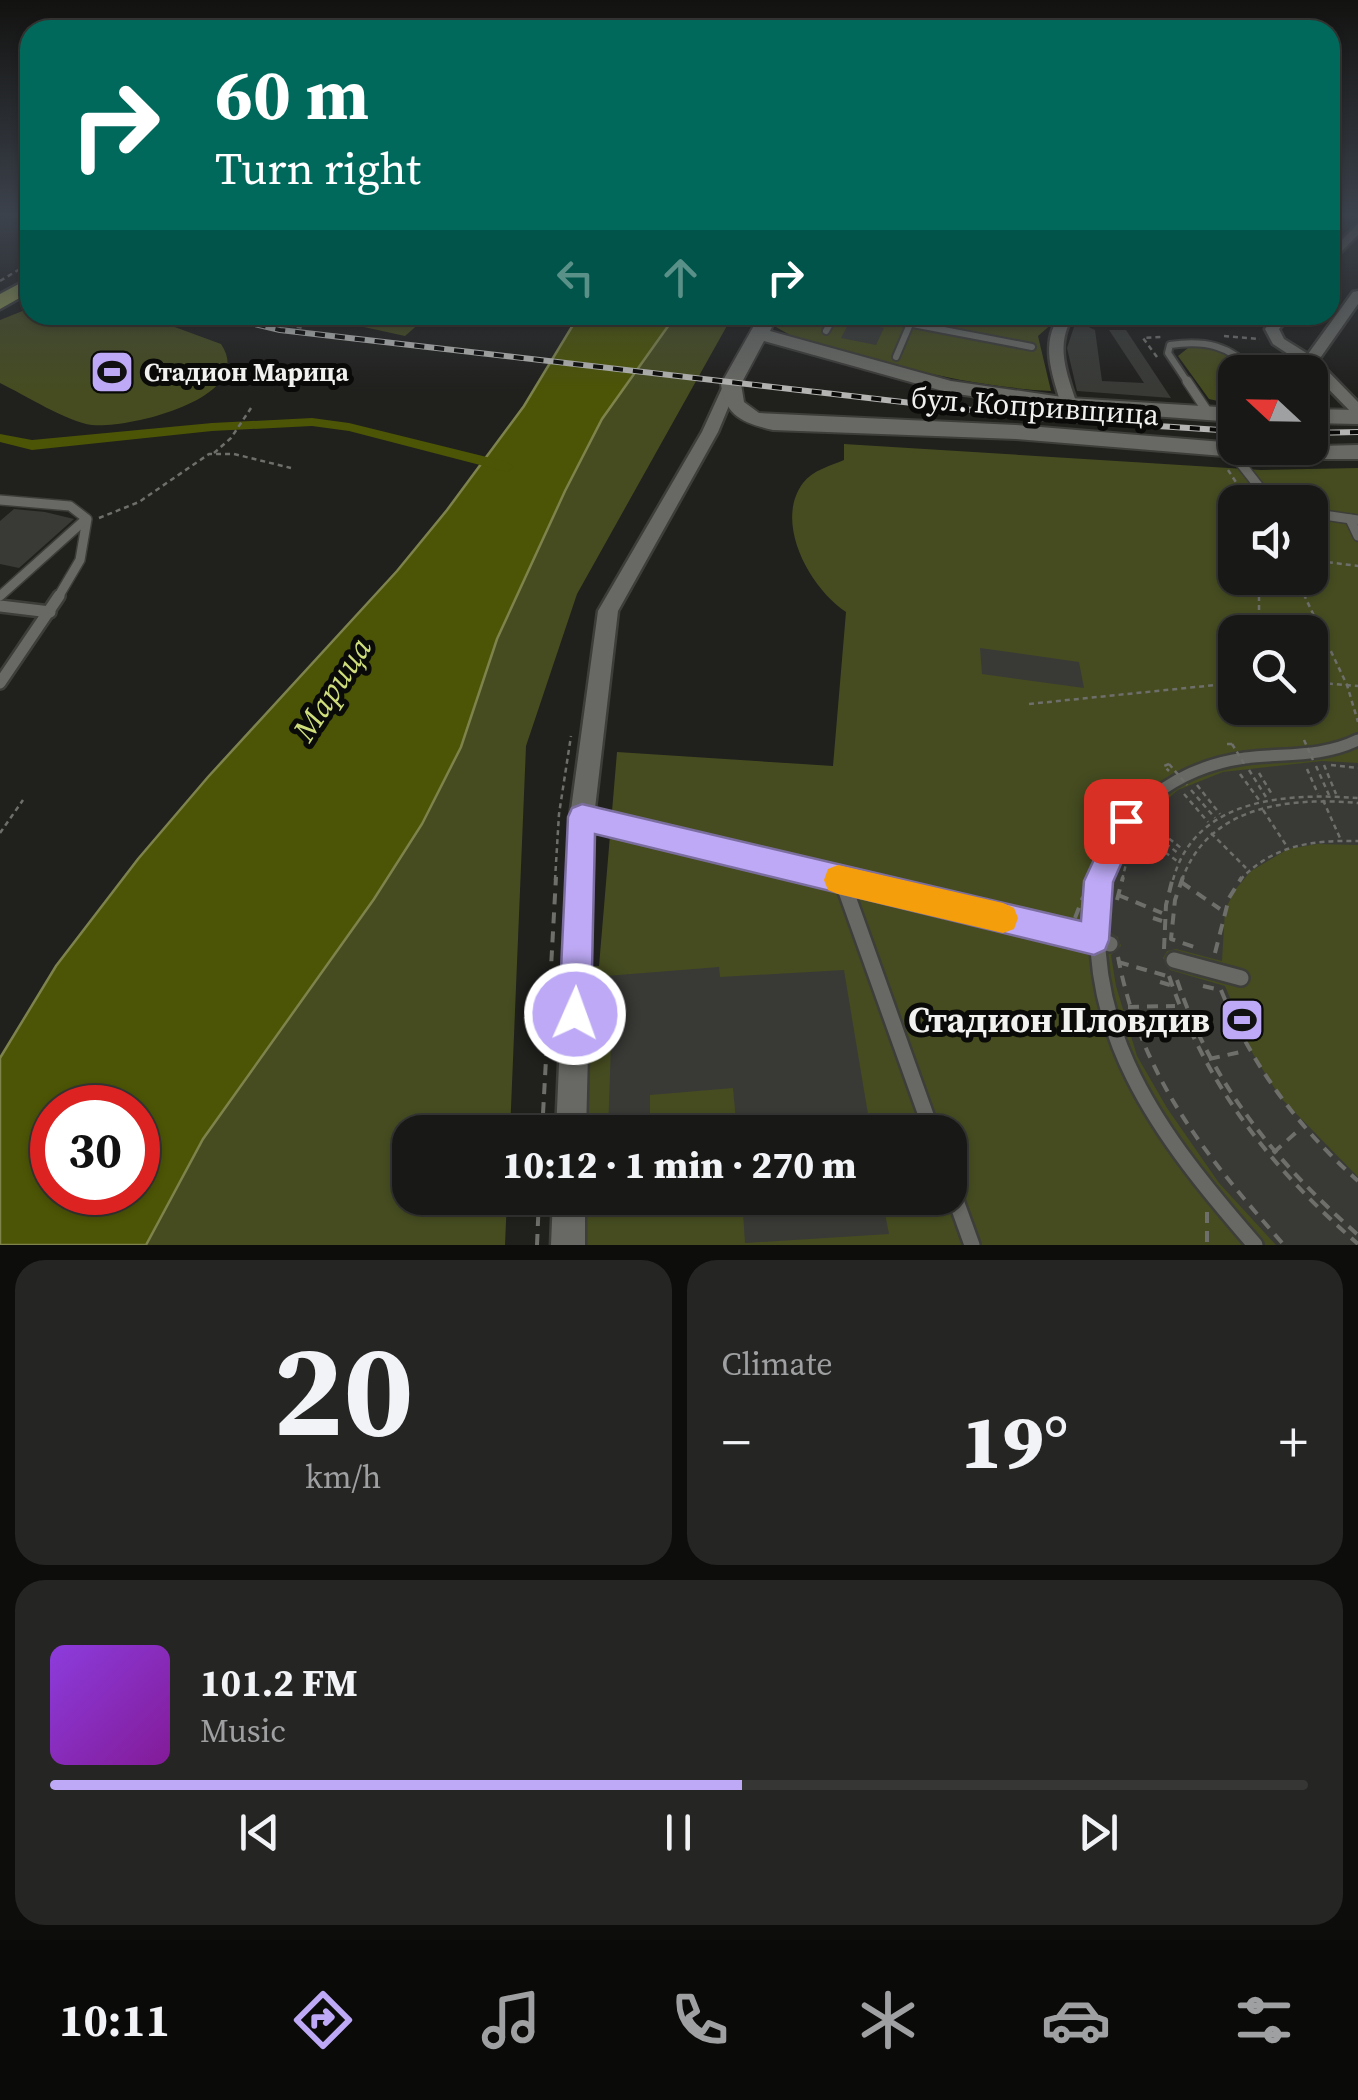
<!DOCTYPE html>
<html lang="en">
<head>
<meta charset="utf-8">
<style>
	:root { --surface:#181816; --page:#252523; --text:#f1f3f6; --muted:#9fa0a1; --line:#363735; --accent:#bda9f5 }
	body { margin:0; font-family:"Source Serif 4",serif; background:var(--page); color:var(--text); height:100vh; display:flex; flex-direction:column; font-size:38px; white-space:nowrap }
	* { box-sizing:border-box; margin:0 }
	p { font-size:32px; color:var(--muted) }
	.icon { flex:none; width:55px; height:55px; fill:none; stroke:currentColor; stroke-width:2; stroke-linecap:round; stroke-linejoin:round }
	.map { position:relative; height:1245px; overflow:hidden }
	.panel { display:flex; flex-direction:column; gap:15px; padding:15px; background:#0d0d0c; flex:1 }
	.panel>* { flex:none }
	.hud { position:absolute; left:20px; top:20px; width:1320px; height:305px; border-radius:30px; box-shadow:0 2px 8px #0004,0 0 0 2px var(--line); background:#00695c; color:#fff; overflow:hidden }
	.needle { width:65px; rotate:292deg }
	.controls { position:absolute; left:1218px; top:355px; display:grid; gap:20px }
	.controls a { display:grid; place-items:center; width:110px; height:110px; border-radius:20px; background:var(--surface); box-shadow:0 2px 8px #0004,0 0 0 2px var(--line); font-size:50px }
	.speed { position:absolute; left:30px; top:1085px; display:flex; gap:20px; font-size:50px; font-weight:700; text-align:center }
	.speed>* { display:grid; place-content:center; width:130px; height:130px; border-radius:50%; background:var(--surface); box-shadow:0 2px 8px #0004,0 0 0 2px var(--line); line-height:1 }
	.speed .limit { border:15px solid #d22; background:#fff; color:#111 }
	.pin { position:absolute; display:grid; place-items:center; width:85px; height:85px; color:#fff; margin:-42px; border-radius:20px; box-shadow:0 5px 15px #0006 }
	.me { position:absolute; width:110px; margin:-55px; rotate:2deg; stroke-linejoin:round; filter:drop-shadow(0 0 8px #0008) }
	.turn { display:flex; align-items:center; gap:35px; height:210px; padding:0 30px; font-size:45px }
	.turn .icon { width:130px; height:130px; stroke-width:2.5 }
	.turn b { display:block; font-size:70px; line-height:85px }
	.lanes { display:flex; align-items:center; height:95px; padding:0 30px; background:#0003; justify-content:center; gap:50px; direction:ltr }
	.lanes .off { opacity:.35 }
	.big { font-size:75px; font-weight:800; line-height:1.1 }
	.panel .tile { flex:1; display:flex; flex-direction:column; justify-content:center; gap:15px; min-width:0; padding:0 35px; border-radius:30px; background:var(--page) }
	.panel .dial { align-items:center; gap:0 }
	.dial b { font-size:130px; line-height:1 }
	.song { display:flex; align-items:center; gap:30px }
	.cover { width:120px; height:120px; border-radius:15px; background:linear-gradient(135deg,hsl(270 70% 55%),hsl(290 70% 35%)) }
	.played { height:10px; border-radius:5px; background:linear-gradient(90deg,var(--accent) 55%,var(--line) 55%) }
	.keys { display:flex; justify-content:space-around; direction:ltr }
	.heat { display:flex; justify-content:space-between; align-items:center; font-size:55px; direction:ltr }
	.panel .tiles { flex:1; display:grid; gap:15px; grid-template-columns:1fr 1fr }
	.tile:last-child { grid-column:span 2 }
	.trip { position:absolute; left:392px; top:1115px; width:575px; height:100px; border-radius:30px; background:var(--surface); box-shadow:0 2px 8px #0004,0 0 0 2px var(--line); font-weight:800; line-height:100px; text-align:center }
	.tab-bar { display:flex; height:160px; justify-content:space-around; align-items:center; background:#0a0a09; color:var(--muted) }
	.tab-bar .icon { width:70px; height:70px }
	.tab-bar .active { color:var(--accent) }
	.tab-bar b { font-size:45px; color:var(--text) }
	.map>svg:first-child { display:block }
	.green { fill:#464c20; fill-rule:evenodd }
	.water { fill:#4c5406; stroke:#7e834c; stroke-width:2.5; fill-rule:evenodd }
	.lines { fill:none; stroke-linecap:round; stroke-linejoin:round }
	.canal { fill:#4c5406; fill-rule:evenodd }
	.building { fill:#393a36 }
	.lane-far3-casing { stroke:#3d3d3a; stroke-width:10 }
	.lane-far2-casing { stroke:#3d3d3a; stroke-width:12 }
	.lane-far1-casing { stroke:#3d3d3a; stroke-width:16 }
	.lane-casing { stroke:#3d3d3a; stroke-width:20 }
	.street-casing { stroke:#3d3d3a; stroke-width:5 }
	.secondary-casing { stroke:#3d3d3a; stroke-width:4 }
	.primary-casing { stroke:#3d3d3a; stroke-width:5 }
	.path-far1 { stroke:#6e6e6b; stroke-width:2.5; stroke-dasharray:5 4; stroke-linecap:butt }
	.path { stroke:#6e6e6b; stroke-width:4; stroke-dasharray:11 8; stroke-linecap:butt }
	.lane-far3 { stroke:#686964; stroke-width:6 }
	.lane-far2 { stroke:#686964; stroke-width:9 }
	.lane-far1 { stroke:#686964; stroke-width:11 }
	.lane { stroke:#686964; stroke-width:15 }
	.street { fill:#686964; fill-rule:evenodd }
	.secondary { fill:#686964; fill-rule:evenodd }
	.primary { fill:#8c9552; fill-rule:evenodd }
	.rail-casing { stroke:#b4b5b2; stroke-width:6 }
	.rail { stroke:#0a0a08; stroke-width:4; stroke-dasharray:10; stroke-linecap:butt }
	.path-bridge { stroke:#6e6e6b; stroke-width:2.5; stroke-dasharray:5 4; stroke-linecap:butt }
	.route { fill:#bda9f5; stroke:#7b6e9f; stroke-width:2.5 }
	.slow { fill:#f59e0b }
	.labels { text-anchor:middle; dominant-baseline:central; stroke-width:10; stroke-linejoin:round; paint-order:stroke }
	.far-poi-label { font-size:25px; font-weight:bold; fill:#f1f2ef; stroke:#0a0a08; text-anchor:start }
	.street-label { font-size:30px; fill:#f1f2ef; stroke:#0a0a08 }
	.water-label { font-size:32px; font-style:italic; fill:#cfdd7b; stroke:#0a0a08 }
	.near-poi-label { font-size:35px; font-weight:bold; fill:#f1f2ef; stroke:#0a0a08; text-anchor:end }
</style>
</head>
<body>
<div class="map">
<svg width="1358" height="1245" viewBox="0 0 1358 1245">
	<rect width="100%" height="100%" fill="#20201d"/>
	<!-- green -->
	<g class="green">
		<path d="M30,308V315H142L221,344C258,398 128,429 92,425C67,422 25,395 0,383V320Z"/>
		<path d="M366,315H429L405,336L341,322Z"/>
		<path d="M676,315H733L577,594L526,746L510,1132H410V1198H507L505,1245H146L203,1139L374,899L422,824L461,747L497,639L565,491L602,419Z"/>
		<path d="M777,315H1062L1038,336L1051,391C959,386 876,361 790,335L776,327Z"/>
		<path d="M1216,347L1236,357L1250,372H1235V405L1209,399L1178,356L1188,348Z"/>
		<path d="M844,444L1261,470L1358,468V1245H578L580,1198H950V1132H582L587,967L599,966L617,752L833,766L846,612C811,589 773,523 803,483C813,470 830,466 844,460ZM1235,502H1310V578H1235ZM1235,632H1310V708H1235Z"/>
	</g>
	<!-- water -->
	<path class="water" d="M579,315H676L602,419L565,491L497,639L461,747L422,824L374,899L203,1139L146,1245H0V1058L56,966L138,859L208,777L397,571L447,510L524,406ZM52,1108H138V1192H52Z"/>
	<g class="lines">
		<!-- canal -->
		<path class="canal" d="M312,418L349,423L507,462L514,467L507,472L349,431L312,426L212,431L32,450L0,442V434L32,440L212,423Z"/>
	</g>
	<!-- building -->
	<g class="building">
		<path d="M850,321L884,328L876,345L841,338Z"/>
		<path d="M1076,321L1095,330L1102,381L1144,383L1109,330H1126L1171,398L1077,391L1067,348Z"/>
		<path d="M14,509L45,512L74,519L19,568L0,564V521Z"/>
		<path d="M980,648L1079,662L1084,688L982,674Z"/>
		<path d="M1322,761L1358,763V845L1317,844L1288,849L1251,871L1235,890L1225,910L1222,961L1176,949L1167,951L1163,958L1170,970L1225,986L1253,1054L1280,1097L1358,1177V1245H1276L1219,1183L1167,1108L1137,1056L1116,986L1111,955L1121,946L1118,937L1109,932L1113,886L1118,866L1139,823L1178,790L1223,772Z"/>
		<path d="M719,967L720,977L844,970L871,1132H737L733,1088L650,1095V1132H608L611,1044H608L606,976Z"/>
		<path d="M742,1198H882L889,1234L745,1243Z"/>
	</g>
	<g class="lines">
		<defs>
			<g id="lane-far3">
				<path d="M866,315L1032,347"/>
				<path d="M1046,315L1063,318"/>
				<path d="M826,331L835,315"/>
				<path d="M896,357L910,324"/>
				<path d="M1188,383L1168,353L1170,345C1205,340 1230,345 1254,372"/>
			</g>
			<g id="lane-far2">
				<path d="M1187,381L1209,414"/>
				<path d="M1231,451L1271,502"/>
				<path d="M0,500L70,506L87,519L80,560L57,599"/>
				<path d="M1310,513L1358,520"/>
				<path d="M1350,519L1358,536"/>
				<path d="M0,596L86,519"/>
			</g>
			<g id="lane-far1">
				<path d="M0,606L50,612"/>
				<path d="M0,683L59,596"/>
				<path d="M583,817L844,880"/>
				<path d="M1101,880C1113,811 1179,767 1245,758C1284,753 1321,758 1358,740"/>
			</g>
			<g id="lane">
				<path d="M833,877L1110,944"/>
				<path d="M1102,877C1076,1028 1162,1138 1255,1245"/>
				<path d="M842,880L932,1132"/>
				<path d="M1174,960L1241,978"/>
				<path d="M950,1184L972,1245"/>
			</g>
			<g id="street">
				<path d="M1358,224V235L1330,263V252Z"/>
				<path d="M1358,291V304L1318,361L1358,402V416L1353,414L1305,365L1273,344L1265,329L1277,315H1291L1279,329L1284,339L1308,354L1353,292Z"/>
				<path d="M1060,315H1074C1054,344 1067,374 1077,404L1069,409L1061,404C1052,373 1040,344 1060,315Z"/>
				<path d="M731,380L738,384L718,432L618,611L594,817L586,1132H556L570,817L598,611L702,432L724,384Z"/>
				<path d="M553,1198H585V1245H551Z"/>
			</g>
			<g id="secondary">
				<path d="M760,315H778L770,331L951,381L1069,398L1235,408V422L1069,410L950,393L764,341L741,384L744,402L759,413L1016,425L1235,443V448L1358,445V459H1260L1016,439L773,430C743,423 725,416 721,384Z"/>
				<path d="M1310,409L1358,410V424L1310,423Z"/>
			</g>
			<path id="primary" d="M30,278V292L0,309V294Z"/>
		</defs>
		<!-- lane-far3 casing -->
		<use href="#lane-far3" class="lane-far3-casing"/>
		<!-- lane-far2 casing -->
		<use href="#lane-far2" class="lane-far2-casing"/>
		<!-- lane-far1 casing -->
		<use href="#lane-far1" class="lane-far1-casing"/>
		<!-- lane casing -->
		<use href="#lane" class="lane-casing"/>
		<!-- street casing -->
		<use href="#street" class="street-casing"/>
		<!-- secondary casing -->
		<use href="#secondary" class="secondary-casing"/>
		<!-- primary casing -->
		<use href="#primary" class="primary-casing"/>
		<!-- path-far1 -->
		<g class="path-far1">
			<path d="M0,281L30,263"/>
			<path d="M244,315L302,328"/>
			<path d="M1224,336L1260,339"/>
			<path d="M1157,357L1143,338L1161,337"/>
			<path d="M214,453L231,438L251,408"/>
			<path d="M1228,470L1249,502"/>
			<path d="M99,518L139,502L209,454H234L291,468"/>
			<path d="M1310,560L1358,566"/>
			<path d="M1259,578V632"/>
			<path d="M1296,578L1347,685L1358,722"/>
			<path d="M1310,682L1358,686"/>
			<path d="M1029,704L1235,683"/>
			<path d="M1227,744H1232"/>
			<path d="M1169,764L1164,766L1169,771"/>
			<path d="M1324,765L1336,794"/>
			<path d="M1331,765L1358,768"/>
			<path d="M1316,766L1329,795"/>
			<path d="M1307,769L1318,794"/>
			<path d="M1249,770L1266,797"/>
			<path d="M1259,773L1273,796"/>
			<path d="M1240,774L1259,800"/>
			<path d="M1197,785L1220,814"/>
			<path d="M1191,790L1215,818"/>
			<path d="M1184,794L1208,822"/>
			<path d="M1323,800L1340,838"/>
			<path d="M1113,805L1110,810L1116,815"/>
			<path d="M1263,810L1286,845"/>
			<path d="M1148,822L1181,848"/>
			<path d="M1144,827L1178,853"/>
			<path d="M0,833L23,800"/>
			<path d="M1211,833L1246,868"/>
			<path d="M555,880L559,814L571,736"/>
			<path d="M1122,880L1129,852L1140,834L1177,861"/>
			<path d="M1173,880C1195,797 1288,793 1358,798"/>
			<path d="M1182,880C1208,805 1290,797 1358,803"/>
			<path d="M1240,880C1273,845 1312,840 1358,841"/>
		</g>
		<!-- path -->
		<g class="path">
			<path d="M1183,877L1175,900L1171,939L1200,949"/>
			<path d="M1181,882L1220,909"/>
			<path d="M1118,895L1162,913"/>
			<path d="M1117,900L1123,877"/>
			<path d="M1075,918L1083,897"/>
			<path d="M1153,918L1162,921"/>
			<path d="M1164,949L1166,905L1173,877"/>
			<path d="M1215,953L1229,898L1242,877"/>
			<path d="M1118,957C1141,1077 1205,1155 1284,1245"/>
			<path d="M1118,962L1167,976"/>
			<path d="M1169,976C1206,1086 1271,1168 1358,1244"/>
			<path d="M1177,980C1212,1085 1276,1162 1358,1235"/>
			<path d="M1160,982L1170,985"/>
			<path d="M1203,986L1220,990"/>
			<path d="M1221,990C1252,1066 1297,1126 1358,1181"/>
			<path d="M1128,1007L1175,1006"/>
			<path d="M1209,1059L1245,1051"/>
			<path d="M542,1132L556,877"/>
			<path d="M1273,1153L1300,1129"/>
			<path d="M1207,1212V1245"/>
			<path d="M537,1245L539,1198"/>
		</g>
		<!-- lane-far3 -->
		<use href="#lane-far3" class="lane-far3"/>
		<!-- lane-far2 -->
		<use href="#lane-far2" class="lane-far2"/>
		<!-- lane-far1 -->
		<use href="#lane-far1" class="lane-far1"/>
		<!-- lane -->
		<use href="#lane" class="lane"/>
		<!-- street -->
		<use href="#street" class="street"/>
		<!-- secondary -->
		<use href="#secondary" class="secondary"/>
		<!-- primary -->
		<use href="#primary" class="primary"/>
		<defs>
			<g id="rail">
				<path d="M217,315L280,330L1050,419L1235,431"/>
				<path d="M1310,433L1358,432"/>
			</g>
		</defs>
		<!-- rail casing -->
		<use href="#rail" class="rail-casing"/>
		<!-- rail -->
		<use href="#rail" class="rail"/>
		<!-- path-bridge -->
		<g class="path-bridge">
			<path d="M1304,740L1313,760"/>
			<path d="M1232,744L1245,765"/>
			<path d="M1169,764L1187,785"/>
			<path d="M1113,805L1139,823"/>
		</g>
	</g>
	<!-- sky -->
	<linearGradient id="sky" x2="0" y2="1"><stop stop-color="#121210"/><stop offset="0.55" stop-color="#3c424c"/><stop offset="1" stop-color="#3c424c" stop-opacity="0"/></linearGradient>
	<rect width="1358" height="391" fill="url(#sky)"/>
	<!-- route -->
	<path class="route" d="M582,804L1081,921L1084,881L1116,812L1126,808L1135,812L1140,821L1113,882L1109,940L1105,950L1094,955L595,834L591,1014L587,1026L575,1030L564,1026L559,1014L568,817L572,808Z"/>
	<!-- slow -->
	<path class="slow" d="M838,865L1003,903L1014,908L1018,918L1014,929L1003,933L838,894L828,890L824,880L828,869Z"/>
	<!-- icons -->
	<defs>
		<symbol id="stadium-square" viewBox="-11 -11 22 22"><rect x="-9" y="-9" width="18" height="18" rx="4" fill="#bda9f5" stroke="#0a0a08"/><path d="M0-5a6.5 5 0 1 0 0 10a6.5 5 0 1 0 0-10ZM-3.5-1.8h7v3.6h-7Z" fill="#111"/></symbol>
	</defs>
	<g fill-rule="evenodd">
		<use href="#stadium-square" x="87" y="347" width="50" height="50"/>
		<use href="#stadium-square" x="1217" y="995" width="50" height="50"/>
	</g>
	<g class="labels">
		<!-- far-poi labels -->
		<g class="far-poi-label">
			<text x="144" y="372">Стадион Марица</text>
		</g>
		<!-- street labels -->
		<g class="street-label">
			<text transform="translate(1035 406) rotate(4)">бул. Копривщица</text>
		</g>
		<!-- water labels -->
		<g class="water-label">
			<text transform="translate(332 689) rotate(-57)">Марица</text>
		</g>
		<!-- near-poi labels -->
		<g class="near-poi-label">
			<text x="1210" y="1020">Стадион Пловдив</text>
		</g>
	</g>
</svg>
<div class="controls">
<a><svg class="needle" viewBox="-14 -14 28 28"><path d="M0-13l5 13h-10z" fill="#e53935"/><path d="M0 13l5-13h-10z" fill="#9fa0a1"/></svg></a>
<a><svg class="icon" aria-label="sound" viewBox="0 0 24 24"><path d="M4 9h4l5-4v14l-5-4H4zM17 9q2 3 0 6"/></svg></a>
<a><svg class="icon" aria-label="search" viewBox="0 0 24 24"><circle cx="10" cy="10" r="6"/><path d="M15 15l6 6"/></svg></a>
</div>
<div class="speed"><div class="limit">30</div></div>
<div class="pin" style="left:1126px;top:821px;background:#d93025"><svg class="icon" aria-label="arrive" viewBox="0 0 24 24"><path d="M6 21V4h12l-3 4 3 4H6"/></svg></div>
<svg class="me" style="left:575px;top:1014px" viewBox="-20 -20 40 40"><circle r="17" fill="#bda9f5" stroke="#fff" stroke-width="3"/><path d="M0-11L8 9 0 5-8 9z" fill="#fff"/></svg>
<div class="trip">10:12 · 1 min · 270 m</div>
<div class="hud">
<div class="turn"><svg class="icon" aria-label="right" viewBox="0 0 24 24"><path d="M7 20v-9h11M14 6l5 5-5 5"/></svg><div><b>60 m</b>Turn right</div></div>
<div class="lanes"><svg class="icon off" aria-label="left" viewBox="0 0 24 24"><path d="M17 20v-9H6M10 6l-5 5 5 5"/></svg><svg class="icon off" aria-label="ahead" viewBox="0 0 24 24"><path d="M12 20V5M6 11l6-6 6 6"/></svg><svg class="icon" aria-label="right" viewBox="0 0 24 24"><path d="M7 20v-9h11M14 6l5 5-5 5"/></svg></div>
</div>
</div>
<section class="panel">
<div class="tiles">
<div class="tile dial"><b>20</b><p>km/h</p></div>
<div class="tile"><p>Climate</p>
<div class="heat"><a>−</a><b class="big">19°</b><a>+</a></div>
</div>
<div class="tile">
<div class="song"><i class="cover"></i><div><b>101.2 FM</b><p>Music</p></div></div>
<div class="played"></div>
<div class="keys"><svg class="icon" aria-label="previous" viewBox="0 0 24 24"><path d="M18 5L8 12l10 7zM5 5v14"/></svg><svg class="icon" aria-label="pause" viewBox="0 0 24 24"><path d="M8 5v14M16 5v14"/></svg><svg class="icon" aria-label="next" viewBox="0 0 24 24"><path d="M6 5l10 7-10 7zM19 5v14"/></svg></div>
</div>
</div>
</section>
<nav class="tab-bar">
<b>10:11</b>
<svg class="icon active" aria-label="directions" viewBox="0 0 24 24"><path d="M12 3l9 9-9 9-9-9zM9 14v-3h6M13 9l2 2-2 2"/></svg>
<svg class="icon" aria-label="music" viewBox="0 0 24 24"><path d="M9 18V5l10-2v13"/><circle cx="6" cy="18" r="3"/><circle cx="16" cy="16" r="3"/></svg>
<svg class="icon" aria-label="phone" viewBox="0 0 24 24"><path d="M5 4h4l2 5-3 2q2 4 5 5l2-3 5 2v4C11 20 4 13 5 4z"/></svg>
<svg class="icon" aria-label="climate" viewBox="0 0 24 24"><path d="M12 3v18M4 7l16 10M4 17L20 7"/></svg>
<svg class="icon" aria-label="car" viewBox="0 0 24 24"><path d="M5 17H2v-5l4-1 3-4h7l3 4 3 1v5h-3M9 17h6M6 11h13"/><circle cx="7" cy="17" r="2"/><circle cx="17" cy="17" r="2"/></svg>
<svg class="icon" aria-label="filters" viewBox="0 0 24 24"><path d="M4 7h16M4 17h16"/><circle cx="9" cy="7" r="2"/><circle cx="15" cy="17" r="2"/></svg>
</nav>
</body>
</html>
